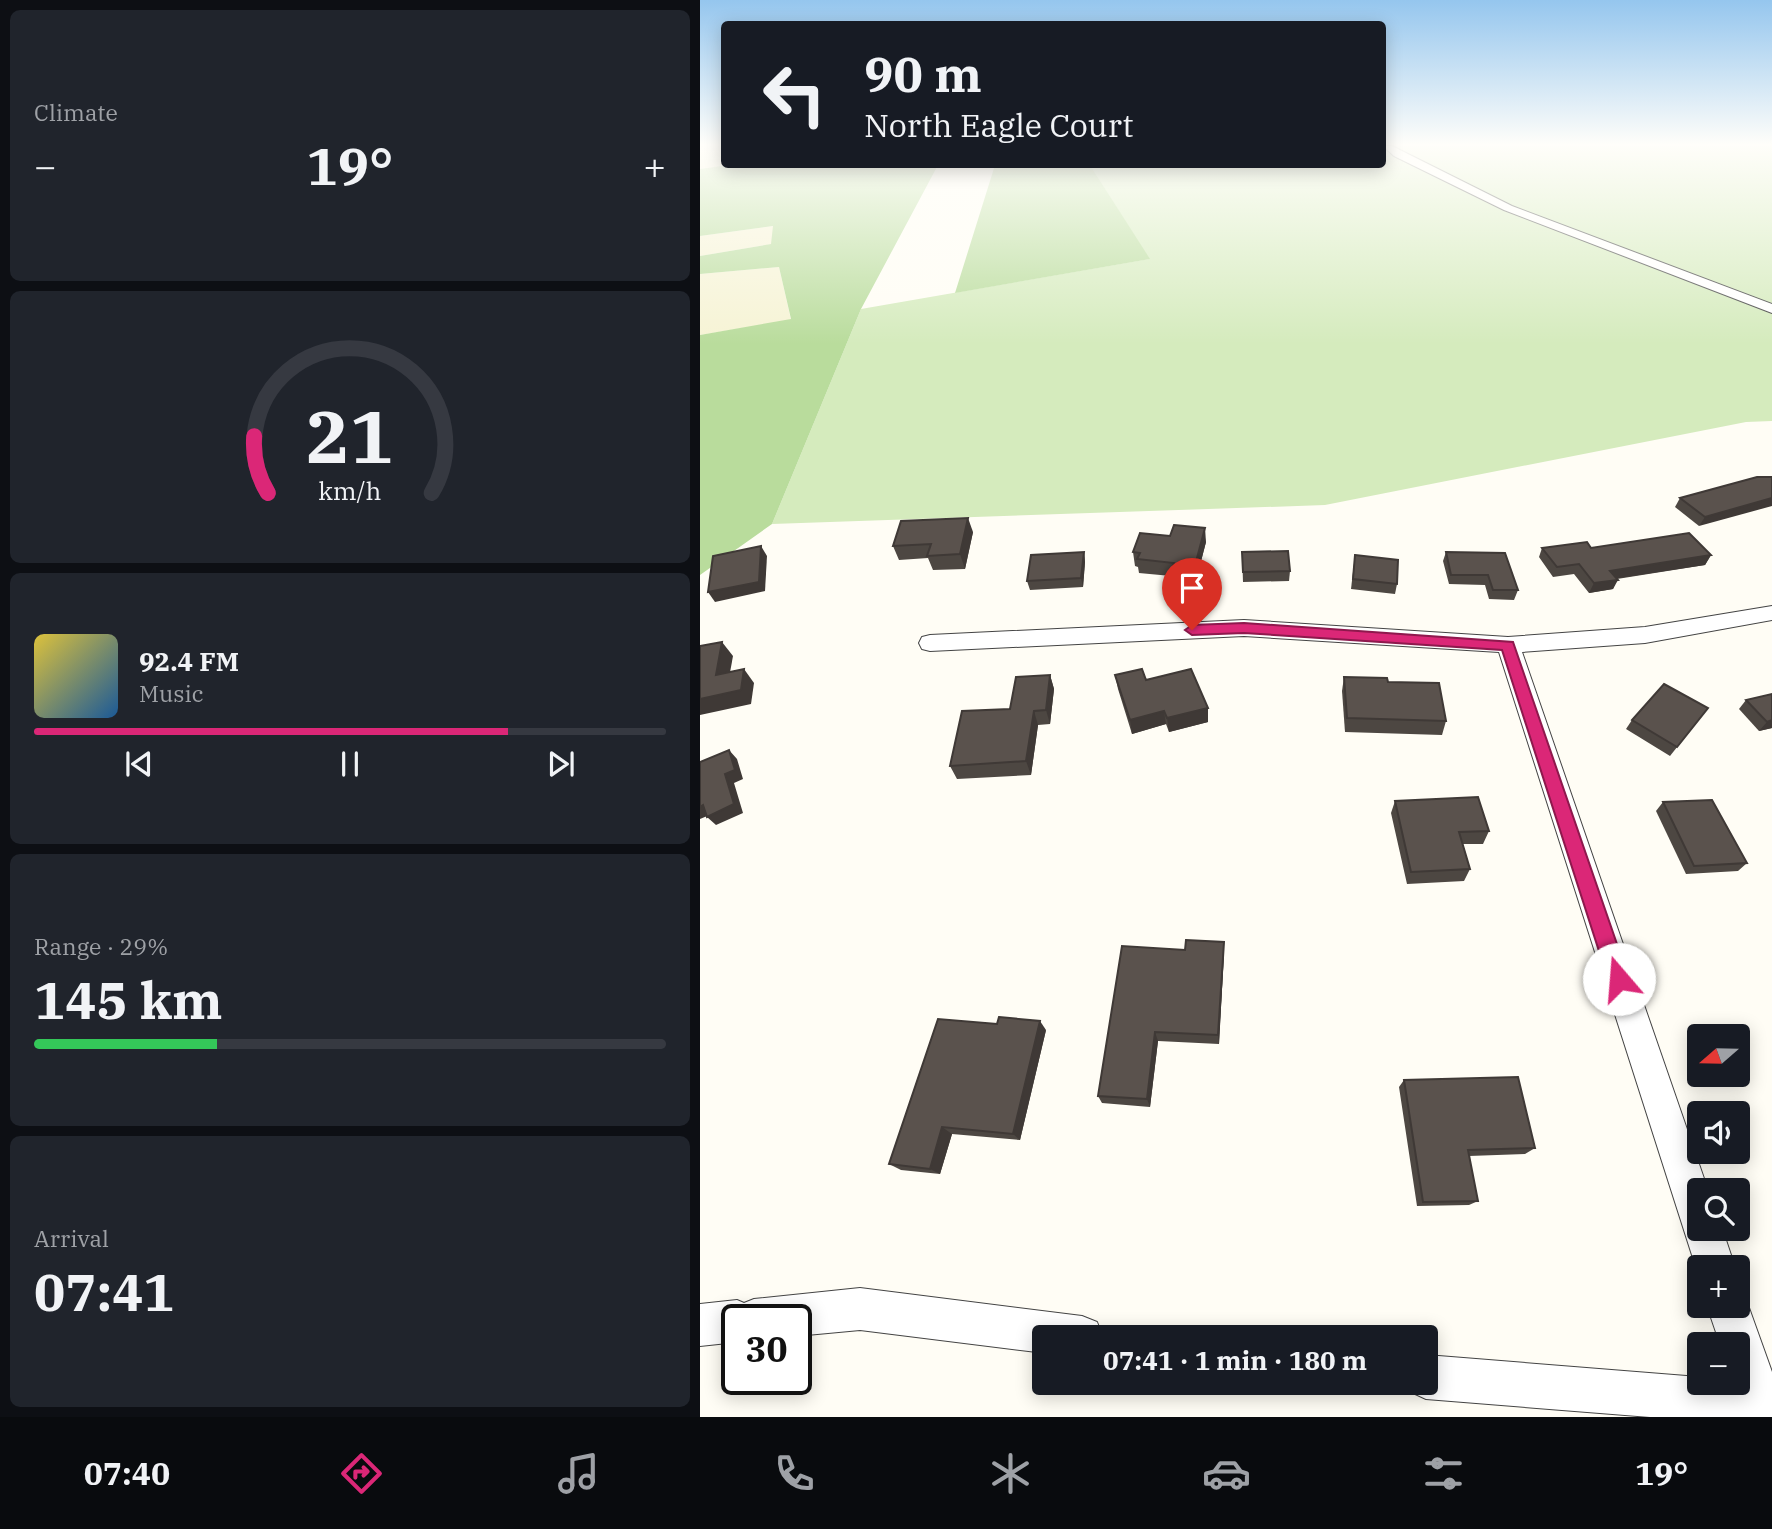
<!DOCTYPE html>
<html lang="en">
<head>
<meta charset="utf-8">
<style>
	:root { --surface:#171b24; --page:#20242c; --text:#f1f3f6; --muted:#9ea1a6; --line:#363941; --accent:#db2777 }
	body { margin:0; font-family:"IBM Plex Serif",serif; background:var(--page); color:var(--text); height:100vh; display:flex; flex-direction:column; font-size:26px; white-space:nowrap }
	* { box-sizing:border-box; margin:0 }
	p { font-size:23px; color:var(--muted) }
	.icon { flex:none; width:38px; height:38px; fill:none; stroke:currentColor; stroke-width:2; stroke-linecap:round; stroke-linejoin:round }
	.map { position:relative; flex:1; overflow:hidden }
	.details { display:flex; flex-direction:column; gap:10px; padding:10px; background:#0d0f14; width:700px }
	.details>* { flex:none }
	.hud { position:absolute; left:21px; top:21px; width:665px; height:147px; border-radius:7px; box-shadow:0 4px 18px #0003; background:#171b24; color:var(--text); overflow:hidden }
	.needle { width:46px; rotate:250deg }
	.tools { position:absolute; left:987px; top:1024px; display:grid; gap:14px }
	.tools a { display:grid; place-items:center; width:63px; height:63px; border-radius:7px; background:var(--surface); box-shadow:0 4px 18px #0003; font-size:35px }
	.speed { position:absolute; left:21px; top:1304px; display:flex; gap:14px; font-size:35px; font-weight:700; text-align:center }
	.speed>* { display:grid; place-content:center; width:91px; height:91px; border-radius:50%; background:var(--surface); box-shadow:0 4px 18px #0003; line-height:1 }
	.speed .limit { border:4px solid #111; border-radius:10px; background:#fff; color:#111 }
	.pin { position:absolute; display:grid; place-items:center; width:60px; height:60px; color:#fff; margin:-72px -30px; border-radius:50% 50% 50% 0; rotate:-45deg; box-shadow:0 0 7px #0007 }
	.pin .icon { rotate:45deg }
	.me { position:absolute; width:77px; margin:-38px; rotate:342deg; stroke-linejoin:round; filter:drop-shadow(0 0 5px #0008) }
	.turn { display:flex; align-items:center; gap:24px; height:147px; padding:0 28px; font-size:32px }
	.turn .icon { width:91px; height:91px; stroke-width:2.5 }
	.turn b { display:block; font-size:49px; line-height:60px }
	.big { font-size:52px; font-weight:800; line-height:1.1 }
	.details .tile { flex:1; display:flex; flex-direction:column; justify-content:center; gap:10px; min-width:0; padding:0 24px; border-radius:10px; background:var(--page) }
	.details .dial { align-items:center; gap:0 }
	.dial svg { height:182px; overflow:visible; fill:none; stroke:var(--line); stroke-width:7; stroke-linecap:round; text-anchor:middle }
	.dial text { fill:var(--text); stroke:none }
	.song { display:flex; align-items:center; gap:21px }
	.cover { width:84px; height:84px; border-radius:10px; background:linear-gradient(135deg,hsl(50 70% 55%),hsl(210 70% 35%)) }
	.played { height:7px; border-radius:4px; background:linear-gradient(90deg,var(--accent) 75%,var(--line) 75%) }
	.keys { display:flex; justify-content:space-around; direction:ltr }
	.heat { display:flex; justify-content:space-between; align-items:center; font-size:38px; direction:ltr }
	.charge { height:10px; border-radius:5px; background:linear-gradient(90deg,#34c759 29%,var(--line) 0) }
	.trip { position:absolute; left:332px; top:1325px; width:406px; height:70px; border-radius:7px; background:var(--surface); box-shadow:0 4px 18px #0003; font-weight:800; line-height:70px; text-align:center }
	.tabs { display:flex; height:112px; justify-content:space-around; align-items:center; background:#090b0e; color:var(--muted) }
	.tabs .icon { width:49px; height:49px }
	.tabs .selected { color:var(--accent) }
	.tabs b { font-size:32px; color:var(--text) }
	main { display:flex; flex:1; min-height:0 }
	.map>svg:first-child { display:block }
	.farmland { fill:#f6f3d4 }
	.green { fill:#d5ebbd }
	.forest { fill:#b9dc9c }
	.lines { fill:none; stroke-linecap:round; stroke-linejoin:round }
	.minor-casing { stroke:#444; stroke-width:2 }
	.minor { fill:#fff; fill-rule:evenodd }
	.wall { fill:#4d4742 }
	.shaded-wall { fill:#3f3936 }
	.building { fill:#5a524d; stroke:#3f3936; stroke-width:2 }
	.route { fill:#db2777; stroke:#8e194d; stroke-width:2 }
</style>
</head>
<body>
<main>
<section class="details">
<div class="tile"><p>Climate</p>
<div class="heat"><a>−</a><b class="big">19°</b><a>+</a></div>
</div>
<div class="tile dial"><svg viewBox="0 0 100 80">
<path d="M14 69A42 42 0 1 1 86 69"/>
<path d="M14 69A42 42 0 0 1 8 44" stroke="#db2777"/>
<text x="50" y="56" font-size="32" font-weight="700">21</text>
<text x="50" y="72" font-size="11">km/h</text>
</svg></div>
<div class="tile">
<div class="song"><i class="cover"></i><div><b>92.4 FM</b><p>Music</p></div></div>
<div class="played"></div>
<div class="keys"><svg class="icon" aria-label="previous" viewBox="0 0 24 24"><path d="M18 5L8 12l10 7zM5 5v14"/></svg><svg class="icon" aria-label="pause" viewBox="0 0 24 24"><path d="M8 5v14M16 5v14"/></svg><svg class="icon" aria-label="next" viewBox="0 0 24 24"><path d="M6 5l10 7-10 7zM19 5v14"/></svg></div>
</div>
<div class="tile"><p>Range · 29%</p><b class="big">145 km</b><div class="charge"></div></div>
<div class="tile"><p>Arrival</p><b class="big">07:41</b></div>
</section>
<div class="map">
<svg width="1072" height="1417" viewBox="0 0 1072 1417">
	<rect width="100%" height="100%" fill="#fffdf5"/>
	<!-- farmland -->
	<g class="farmland">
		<path d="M0,146H24V164L36,165L0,169Z"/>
		<path d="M74,226L72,244L0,256V236Z"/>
		<path d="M79,267L91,320L0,335V274Z"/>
	</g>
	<!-- green -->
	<path class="green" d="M683,146H1072V421L1046,422L625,505L72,524L161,309L449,259L390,165L682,164Z"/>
	<!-- forest -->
	<g class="forest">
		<path d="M36,164L238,165L161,309L72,524L0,575V335L91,319L79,267L0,274V256L71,244L73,226L0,236V169Z"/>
		<path d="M295,165H390L450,259L255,293Z"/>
	</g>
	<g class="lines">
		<defs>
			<g id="minor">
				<path d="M683,146H692L812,206L1072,304V313L804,210L694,156Z"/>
				<path d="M1072,606V620L945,643L822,652L1008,1190H999V1228H1022L1035,1267H999V1277L799,652L544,636L230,651L222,649L219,643L222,637L230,635L544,620L808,637L945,627Z"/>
				<path d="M160,1288L382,1316L397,1322L403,1337H345V1353L160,1330L96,1336V1320H37V1342L0,1346V1304L37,1300L44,1303L54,1299Z"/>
				<path d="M1038,1289L1043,1291L1072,1372V1417H950L726,1399L711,1392L707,1382H726V1355L999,1377V1382H1038V1344H1020L1007,1306H1038Z"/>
			</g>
		</defs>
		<!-- minor casing -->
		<use href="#minor" class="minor-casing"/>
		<!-- minor -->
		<use href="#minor" class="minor"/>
	</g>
	<!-- wall -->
	<g class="wall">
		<path d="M1057,477L999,526L975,507L980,498Z"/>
		<path d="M273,532L265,569L233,570L228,558L199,560L193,546Z"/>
		<path d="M506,542L494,588L472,585L471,576L439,573L438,567L435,566L433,552Z"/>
		<path d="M842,548H891L1011,555L1005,565L917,579L913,589L889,593L874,574L853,577L839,557Z"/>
		<path d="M384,552L385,562L383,587L330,590L327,581Z"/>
		<path d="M542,552L590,571L589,581L543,582Z"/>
		<path d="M746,552L818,590L814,600L789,599L785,585L749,584L743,561Z"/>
		<path d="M655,555L697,584L695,594L651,589Z"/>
		<path d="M350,675L354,689L350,724L338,725L331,775L257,779L250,766Z"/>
		<path d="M415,675L446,680L508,708V722L469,732L466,724L432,734L418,689Z"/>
		<path d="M644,677L688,682L746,721L742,735L645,732L642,691Z"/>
		<path d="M1046,700L1072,728L1059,731L1039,709Z"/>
		<path d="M1008,708L970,756L926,729L932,720Z"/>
		<path d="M695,801L789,831L783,844H763L770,869L764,881L707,884L691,813Z"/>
		<path d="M963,802L1047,863L1038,871L986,874L956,811Z"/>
		<path d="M524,942V953L519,1044L458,1041L450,1107L402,1103L398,1096L485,950Z"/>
		<path d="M346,1030L320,1140L252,1134L240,1174L201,1170L189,1164Z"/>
		<path d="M704,1080L835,1148L825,1154L769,1156L778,1201L769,1205L717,1206L699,1087Z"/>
	</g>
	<!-- shaded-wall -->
	<g class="shaded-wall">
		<path d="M1072,498V506L999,526L1005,517Z"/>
		<path d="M268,518L273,532L265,569L260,554Z"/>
		<path d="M505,528L506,542L494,588L493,573Z"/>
		<path d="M61,546L67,556L65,591L15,602L8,592Z"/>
		<path d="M384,552L385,562L383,587L381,578Z"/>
		<path d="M1011,555L1005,565L906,580L910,571Z"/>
		<path d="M918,580L913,589L889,593L894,583Z"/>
		<path d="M22,642L33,656L27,689L16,675Z"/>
		<path d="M44,669L54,683L51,704L0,715V699Z"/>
		<path d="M350,675L354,689L350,724L346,710Z"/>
		<path d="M508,708V722L469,732L467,718Z"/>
		<path d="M334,711L338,725L331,775L326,761Z"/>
		<path d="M464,711L466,724L432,734L430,720Z"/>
		<path d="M1072,720V728L1059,731L1067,722Z"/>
		<path d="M29,750L37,759L43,779L34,783L43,813L16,825L7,817L25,774Z"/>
		<path d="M3,805L12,814L0,819V807Z"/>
		<path d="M524,942V953L519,1044L518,1035Z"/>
		<path d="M340,1021L346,1030L320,1140L313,1134Z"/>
		<path d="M455,1032L458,1041L450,1107L447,1099Z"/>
		<path d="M242,1127L252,1134L240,1174L230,1169Z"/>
	</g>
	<!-- building -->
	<g class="building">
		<path d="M1057,477H1072V498L1005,517L980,498Z"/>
		<path d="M268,518L260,554L227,556L231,544L193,546L201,521Z"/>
		<path d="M474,525L505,528L493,573L471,571L474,563L437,559L440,553L433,552L440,533L470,536Z"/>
		<path d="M989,533L1011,555L910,571L918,580L894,583L879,564L857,567L842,548L887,542L891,548Z"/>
		<path d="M61,546L59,582L8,592L13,556Z"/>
		<path d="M588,551L590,571L543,572L542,552Z"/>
		<path d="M384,552L381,578L327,581L331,555Z"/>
		<path d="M746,552L805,553L818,590H793L788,575H751Z"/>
		<path d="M655,555L698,560L697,584L653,579Z"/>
		<path d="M22,642L16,675L44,669L41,690L0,699V646Z"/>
		<path d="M442,669L446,680L491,669L508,708L467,718L464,711L430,720L415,675Z"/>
		<path d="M350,675L346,710L334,711L326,761L250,766L262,711L310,709L316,677Z"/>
		<path d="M644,677L687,678L688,682L739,683L746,721L647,718Z"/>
		<path d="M964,684L1008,708L977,747L932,720Z"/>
		<path d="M1072,694V720L1067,722L1046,700Z"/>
		<path d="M29,750L35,770L25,774L34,804L7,817L3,805L0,807V762Z"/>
		<path d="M778,797L789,831L759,832L770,869L711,872L695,801Z"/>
		<path d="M1012,800L1047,863L994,866L963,802Z"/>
		<path d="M486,940L524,942L518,1035L455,1032L447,1099L398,1096L422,946L485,950Z"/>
		<path d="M299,1017L340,1021L313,1134L242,1127L230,1169L189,1164L238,1019L297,1024Z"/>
		<path d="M818,1077L835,1148L768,1150L778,1201L723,1202L704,1080Z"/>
	</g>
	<!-- sky -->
	<linearGradient id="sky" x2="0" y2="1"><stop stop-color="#95c6ee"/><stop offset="0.42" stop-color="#fffefa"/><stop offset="1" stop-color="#fffefa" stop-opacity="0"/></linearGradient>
	<rect width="1072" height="344" fill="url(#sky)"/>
	<!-- route -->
	<path class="route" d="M544,623L813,642L929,979L926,986L919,989L912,986L908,979L802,650L544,633L492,635L485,630L492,625Z"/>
</svg>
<div class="tools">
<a><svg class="needle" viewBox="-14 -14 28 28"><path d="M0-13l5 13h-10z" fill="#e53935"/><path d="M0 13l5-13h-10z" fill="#9ea1a6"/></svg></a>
<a><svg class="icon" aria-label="sound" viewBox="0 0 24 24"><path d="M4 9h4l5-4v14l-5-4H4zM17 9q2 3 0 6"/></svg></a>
<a><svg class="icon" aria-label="search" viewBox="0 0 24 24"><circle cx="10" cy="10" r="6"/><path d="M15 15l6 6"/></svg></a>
<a>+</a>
<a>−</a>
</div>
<div class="speed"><div class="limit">30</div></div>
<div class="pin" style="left:492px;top:630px;background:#d93025"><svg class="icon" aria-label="arrive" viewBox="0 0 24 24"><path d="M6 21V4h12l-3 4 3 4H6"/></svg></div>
<svg class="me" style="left:919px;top:979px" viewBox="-20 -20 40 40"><circle r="19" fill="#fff"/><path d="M0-13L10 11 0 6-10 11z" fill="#db2777"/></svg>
<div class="trip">07:41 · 1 min · 180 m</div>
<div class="hud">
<div class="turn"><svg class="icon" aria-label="left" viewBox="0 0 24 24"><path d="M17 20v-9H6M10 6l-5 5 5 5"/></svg><div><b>90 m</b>North Eagle Court</div></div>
</div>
</div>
</main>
<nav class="tabs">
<b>07:40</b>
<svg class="icon selected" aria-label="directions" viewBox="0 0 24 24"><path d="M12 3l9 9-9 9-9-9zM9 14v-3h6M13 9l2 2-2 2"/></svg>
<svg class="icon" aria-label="music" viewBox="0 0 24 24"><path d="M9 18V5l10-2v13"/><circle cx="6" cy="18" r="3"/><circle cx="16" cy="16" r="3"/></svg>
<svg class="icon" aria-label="phone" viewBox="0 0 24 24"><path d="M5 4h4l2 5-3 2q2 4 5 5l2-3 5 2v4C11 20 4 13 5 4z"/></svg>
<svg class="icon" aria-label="climate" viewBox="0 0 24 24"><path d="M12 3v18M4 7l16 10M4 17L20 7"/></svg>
<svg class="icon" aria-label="car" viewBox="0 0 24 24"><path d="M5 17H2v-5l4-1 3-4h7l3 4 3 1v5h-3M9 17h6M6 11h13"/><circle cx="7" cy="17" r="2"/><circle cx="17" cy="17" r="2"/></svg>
<svg class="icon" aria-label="filters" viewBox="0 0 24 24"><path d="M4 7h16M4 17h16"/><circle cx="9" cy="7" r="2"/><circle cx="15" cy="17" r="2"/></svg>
<b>19°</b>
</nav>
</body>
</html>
